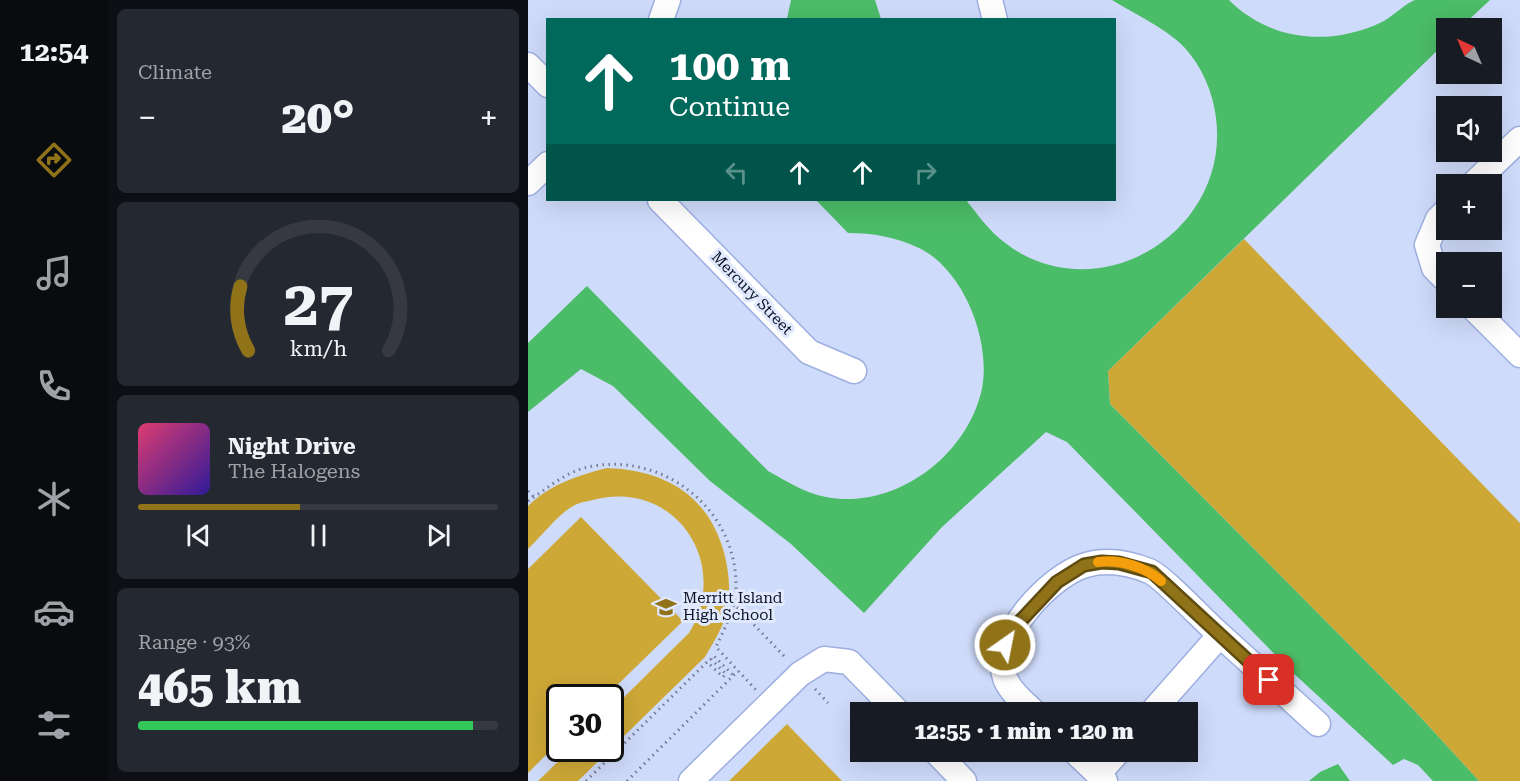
<!DOCTYPE html>
<html lang="en">
<head>
<meta charset="utf-8">
<style>
	:root { --surface:#171b24; --page:#242831; --text:#f1f3f6; --muted:#9ea1a6; --line:#363941; --accent:#907318 }
	body { margin:0; font-family:"Roboto Serif",serif; background:var(--page); color:var(--text); height:100vh; display:flex; flex-direction:column; font-size:22px; white-space:nowrap }
	* { box-sizing:border-box; margin:0 }
	p { font-size:20px; color:var(--muted) }
	.icon { flex:none; width:33px; height:33px; fill:none; stroke:currentColor; stroke-width:2; stroke-linecap:round; stroke-linejoin:round }
	.map { position:relative; flex:1; overflow:hidden }
	.details { display:flex; flex-direction:column; gap:9px; padding:9px; background:#0d0f14; width:420px }
	.details>* { flex:none }
	.top-card { position:absolute; left:18px; top:18px; width:570px; height:183px; border-radius:0px; box-shadow:0 6px 24px #0002; background:#00695c; color:#fff; overflow:hidden }
	.needle { width:39px; rotate:316deg }
	.fabs { position:absolute; left:908px; top:18px; display:grid; gap:12px }
	.fabs a { display:grid; place-items:center; width:66px; height:66px; border-radius:0px; background:var(--surface); box-shadow:0 6px 24px #0002; font-size:30px }
	.speed { position:absolute; left:18px; top:684px; display:flex; gap:12px; font-size:30px; font-weight:700; text-align:center }
	.speed>* { display:grid; place-content:center; width:78px; height:78px; border-radius:50%; background:var(--surface); box-shadow:0 6px 24px #0002; line-height:1 }
	.speed .limit { border:3px solid #111; border-radius:9px; background:#fff; color:#111 }
	.pin { position:absolute; display:grid; place-items:center; width:51px; height:51px; color:#fff; margin:-26px; border-radius:12px; box-shadow:0 3px 9px #0006 }
	.me { position:absolute; width:66px; margin:-33px; rotate:33deg; stroke-linejoin:round; filter:drop-shadow(0 0 4px #0008) }
	.turn { display:flex; align-items:center; gap:21px; height:126px; padding:0 24px; font-size:27px }
	.turn .icon { width:78px; height:78px; stroke-width:2.5 }
	.turn b { display:block; font-size:42px; line-height:51px }
	.lanes { display:flex; align-items:center; height:57px; padding:0 24px; background:#0003; justify-content:center; gap:30px; direction:ltr }
	.lanes .off { opacity:.35 }
	.big { font-size:45px; font-weight:800; line-height:1.1 }
	.details .widget { flex:1; display:flex; flex-direction:column; justify-content:center; gap:9px; min-width:0; padding:0 21px; border-radius:9px; background:var(--page) }
	.details .dial { align-items:center; gap:0 }
	.dial svg { height:156px; overflow:visible; fill:none; stroke:var(--line); stroke-width:7; stroke-linecap:round; text-anchor:middle }
	.dial text { fill:var(--text); stroke:none }
	.song { display:flex; align-items:center; gap:18px }
	.cover { width:72px; height:72px; border-radius:9px; background:linear-gradient(135deg,hsl(340 70% 55%),hsl(250 70% 35%)) }
	.played { height:6px; border-radius:3px; background:linear-gradient(90deg,var(--accent) 45%,var(--line) 45%) }
	.keys { display:flex; justify-content:space-around; direction:ltr }
	.heat { display:flex; justify-content:space-between; align-items:center; font-size:33px; direction:ltr }
	.charge { height:9px; border-radius:4px; background:linear-gradient(90deg,#34c759 93%,var(--line) 0) }
	.trip { position:absolute; left:322px; top:702px; width:348px; height:60px; border-radius:0px; background:var(--surface); box-shadow:0 6px 24px #0002; font-weight:800; line-height:60px; text-align:center }
	main { display:flex; flex:1; min-height:0 }
	.tabs { display:flex; flex-direction:column; width:108px; justify-content:space-around; align-items:center; background:#090b0e; color:var(--muted) }
	.tabs .icon { width:42px; height:42px }
	.tabs .selected { color:var(--accent) }
	.tabs b { font-size:27px; color:var(--text) }
	.map>svg:first-child { display:block }
	.green { fill:#cea837 }
	.water { fill:#4bbc68 }
	.lines { fill:none; stroke-linecap:round; stroke-linejoin:round }
	.minor-casing { stroke:#9dafe1; stroke-width:27 }
	.path { stroke:#727b94; stroke-width:3; stroke-dasharray:1.5 4.5; stroke-linecap:butt }
	.minor { stroke:#fff; stroke-width:24 }
	.route-casing { stroke:#5e4b10; stroke-width:15 }
	.route { stroke:#907318; stroke-width:10 }
	.slow { stroke:#f59e0b; stroke-width:10 }
	.labels { text-anchor:middle; dominant-baseline:central; stroke-width:6; stroke-linejoin:round; paint-order:stroke }
	.street-label { font-size:15px; fill:#0c1224; stroke:#e1e9fe }
	.poi-label { font-size:15px; fill:#0c1224; stroke:#e1e9fe; text-anchor:start }
</style>
</head>
<body>
<main>
<nav class="tabs">
<b>12:54</b>
<svg class="icon selected" aria-label="directions" viewBox="0 0 24 24"><path d="M12 3l9 9-9 9-9-9zM9 14v-3h6M13 9l2 2-2 2"/></svg>
<svg class="icon" aria-label="music" viewBox="0 0 24 24"><path d="M9 18V5l10-2v13"/><circle cx="6" cy="18" r="3"/><circle cx="16" cy="16" r="3"/></svg>
<svg class="icon" aria-label="phone" viewBox="0 0 24 24"><path d="M5 4h4l2 5-3 2q2 4 5 5l2-3 5 2v4C11 20 4 13 5 4z"/></svg>
<svg class="icon" aria-label="climate" viewBox="0 0 24 24"><path d="M12 3v18M4 7l16 10M4 17L20 7"/></svg>
<svg class="icon" aria-label="car" viewBox="0 0 24 24"><path d="M5 17H2v-5l4-1 3-4h7l3 4 3 1v5h-3M9 17h6M6 11h13"/><circle cx="7" cy="17" r="2"/><circle cx="17" cy="17" r="2"/></svg>
<svg class="icon" aria-label="filters" viewBox="0 0 24 24"><path d="M4 7h16M4 17h16"/><circle cx="9" cy="7" r="2"/><circle cx="15" cy="17" r="2"/></svg>
</nav>
<section class="details">
<div class="widget"><p>Climate</p>
<div class="heat"><a>−</a><b class="big">20°</b><a>+</a></div>
</div>
<div class="widget dial"><svg viewBox="0 0 100 80">
<path d="M14 69A42 42 0 1 1 86 69"/>
<path d="M14 69A42 42 0 0 1 10 36" stroke="#907318"/>
<text x="50" y="56" font-size="32" font-weight="700">27</text>
<text x="50" y="72" font-size="11">km/h</text>
</svg></div>
<div class="widget">
<div class="song"><i class="cover"></i><div><b>Night Drive</b><p>The Halogens</p></div></div>
<div class="played"></div>
<div class="keys"><svg class="icon" aria-label="previous" viewBox="0 0 24 24"><path d="M18 5L8 12l10 7zM5 5v14"/></svg><svg class="icon" aria-label="pause" viewBox="0 0 24 24"><path d="M8 5v14M16 5v14"/></svg><svg class="icon" aria-label="next" viewBox="0 0 24 24"><path d="M6 5l10 7-10 7zM19 5v14"/></svg></div>
</div>
<div class="widget"><p>Range · 93%</p><b class="big">465 km</b><div class="charge"></div></div>
</section>
<div class="map">
<svg width="992" height="781" viewBox="0 0 992 781">
	<rect width="100%" height="100%" fill="#cfdbfa"/>
	<!-- green -->
	<g class="green">
		<path d="M716,239L992,523V781H951L884,708L582,404L580,371Z"/>
		<path d="M79,468C132,470 175,491 193,543C200,563 203,586 200,607C197,625 186,641 177,657L50,781H10L43,749L82,748L83,710L161,633C203,565 149,481 69,499C62,501 53,502 47,505C32,512 12,538 0,549V506C21,485 51,475 79,468Z"/>
		<path d="M53,517L155,621L77,697L32,698L31,742L0,773V569Z"/>
		<path d="M259,724L314,781H201Z"/>
	</g>
	<!-- water -->
	<g class="water">
		<path d="M263,0H347L353,19H259Z"/>
		<path d="M584,0H701C742,41 802,47 854,22C863,18 880,1 888,0C911,0 938,0 962,0L932,28H918V42L580,371L582,404L884,708L951,781H905L890,765L876,759L865,765L763,671L539,442L518,432L414,527L336,613L263,544L182,481L85,386L53,369L0,412V343L59,286L240,471C258,481 277,493 298,497C365,510 436,459 453,393C465,345 437,270 391,248C368,237 345,233 320,233L288,200H438C448,212 458,227 471,238C563,317 703,235 688,118C685,92 674,67 657,48C638,28 608,15 584,0Z"/>
		<path d="M810,764L822,781H781L792,772Z"/>
	</g>
	<g class="lines">
		<defs>
			<g id="minor">
				<path d="M462,0L467,20"/>
				<path d="M133,20L140,0"/>
				<path d="M0,65L20,85"/>
				<path d="M0,183L20,164"/>
				<path d="M945,184L992,139"/>
				<path d="M132,200L281,352L326,371"/>
				<path d="M918,211L910,219L899,245L906,268L918,280"/>
				<path d="M945,308L992,355"/>
				<path d="M692,635L790,724"/>
				<path d="M506,712C496,702 482,692 477,678C463,638 522,575 558,565C579,559 601,563 621,571C633,575 678,623 692,635L624,712"/>
				<path d="M408,752L436,781"/>
				<path d="M547,752L570,774"/>
				<path d="M163,781L272,674L296,659L321,662L370,712"/>
				<path d="M577,781L570,774L590,752"/>
			</g>
		</defs>
		<!-- minor casing -->
		<use href="#minor" class="minor-casing"/>
		<!-- path -->
		<g class="path">
			<path d="M0,491L6,497"/>
			<path d="M0,501C19,489 37,472 60,467C135,451 209,509 208,587C208,608 196,629 188,647L228,690"/>
			<path d="M205,603L258,658"/>
			<path d="M287,689L300,703"/>
			<path d="M58,781L179,662L195,677L198,674L183,659L186,656L207,677"/>
			<path d="M99,781L210,671"/>
		</g>
		<!-- minor -->
		<use href="#minor" class="minor"/>
	</g>
	<g class="lines">
		<defs>
			<path id="route" d="M477,645L483,631L529,582L556,565L574,562L591,563L624,572L741,680"/>
		</defs>
		<!-- route casing -->
		<use href="#route" class="route-casing"/>
		<!-- route -->
		<use href="#route" class="route"/>
		<!-- slow -->
		<path class="slow" d="M570,562C591,559 618,567 633,581"/>
	</g>
	<!-- icons -->
	<defs>
		<symbol id="school-bare" viewBox="-9 -9 18 18"><path d="M0-5L7-2L0 1L-7-2ZM-4 1L0 2.5L4 1V4Q0 6-4 4Z" fill="#907318" stroke="#e1e9fe" stroke-width="2.5" paint-order="stroke"/></symbol>
	</defs>
	<g fill-rule="evenodd">
		<use href="#school-bare" x="123" y="592" width="30" height="30"/>
	</g>
	<g class="labels">
		<!-- street labels -->
		<g class="street-label">
			<text transform="translate(224 293) rotate(46)">Mercury Street</text>
		</g>
		<!-- poi labels -->
		<g class="poi-label">
			<text x="155" y="598">Merritt Island<tspan x="155" dy="17">High School</tspan></text>
		</g>
	</g>
</svg>
<div class="fabs">
<a><svg class="needle" viewBox="-14 -14 28 28"><path d="M0-13l5 13h-10z" fill="#e53935"/><path d="M0 13l5-13h-10z" fill="#9ea1a6"/></svg></a>
<a><svg class="icon" aria-label="sound" viewBox="0 0 24 24"><path d="M4 9h4l5-4v14l-5-4H4zM17 9q2 3 0 6"/></svg></a>
<a>+</a>
<a>−</a>
</div>
<div class="speed"><div class="limit">30</div></div>
<div class="pin" style="left:741px;top:680px;background:#d93025"><svg class="icon" aria-label="arrive" viewBox="0 0 24 24"><path d="M6 21V4h12l-3 4 3 4H6"/></svg></div>
<svg class="me" style="left:477px;top:645px" viewBox="-20 -20 40 40"><circle r="17" fill="#907318" stroke="#fff" stroke-width="3"/><path d="M0-11L8 9 0 5-8 9z" fill="#fff"/></svg>
<div class="trip">12:55 · 1 min · 120 m</div>
<div class="top-card">
<div class="turn"><svg class="icon" aria-label="ahead" viewBox="0 0 24 24"><path d="M12 20V5M6 11l6-6 6 6"/></svg><div><b>100 m</b>Continue</div></div>
<div class="lanes"><svg class="icon off" aria-label="left" viewBox="0 0 24 24"><path d="M17 20v-9H6M10 6l-5 5 5 5"/></svg><svg class="icon" aria-label="ahead" viewBox="0 0 24 24"><path d="M12 20V5M6 11l6-6 6 6"/></svg><svg class="icon" aria-label="ahead" viewBox="0 0 24 24"><path d="M12 20V5M6 11l6-6 6 6"/></svg><svg class="icon off" aria-label="right" viewBox="0 0 24 24"><path d="M7 20v-9h11M14 6l5 5-5 5"/></svg></div>
</div>
</div>
</main>
</body>
</html>
